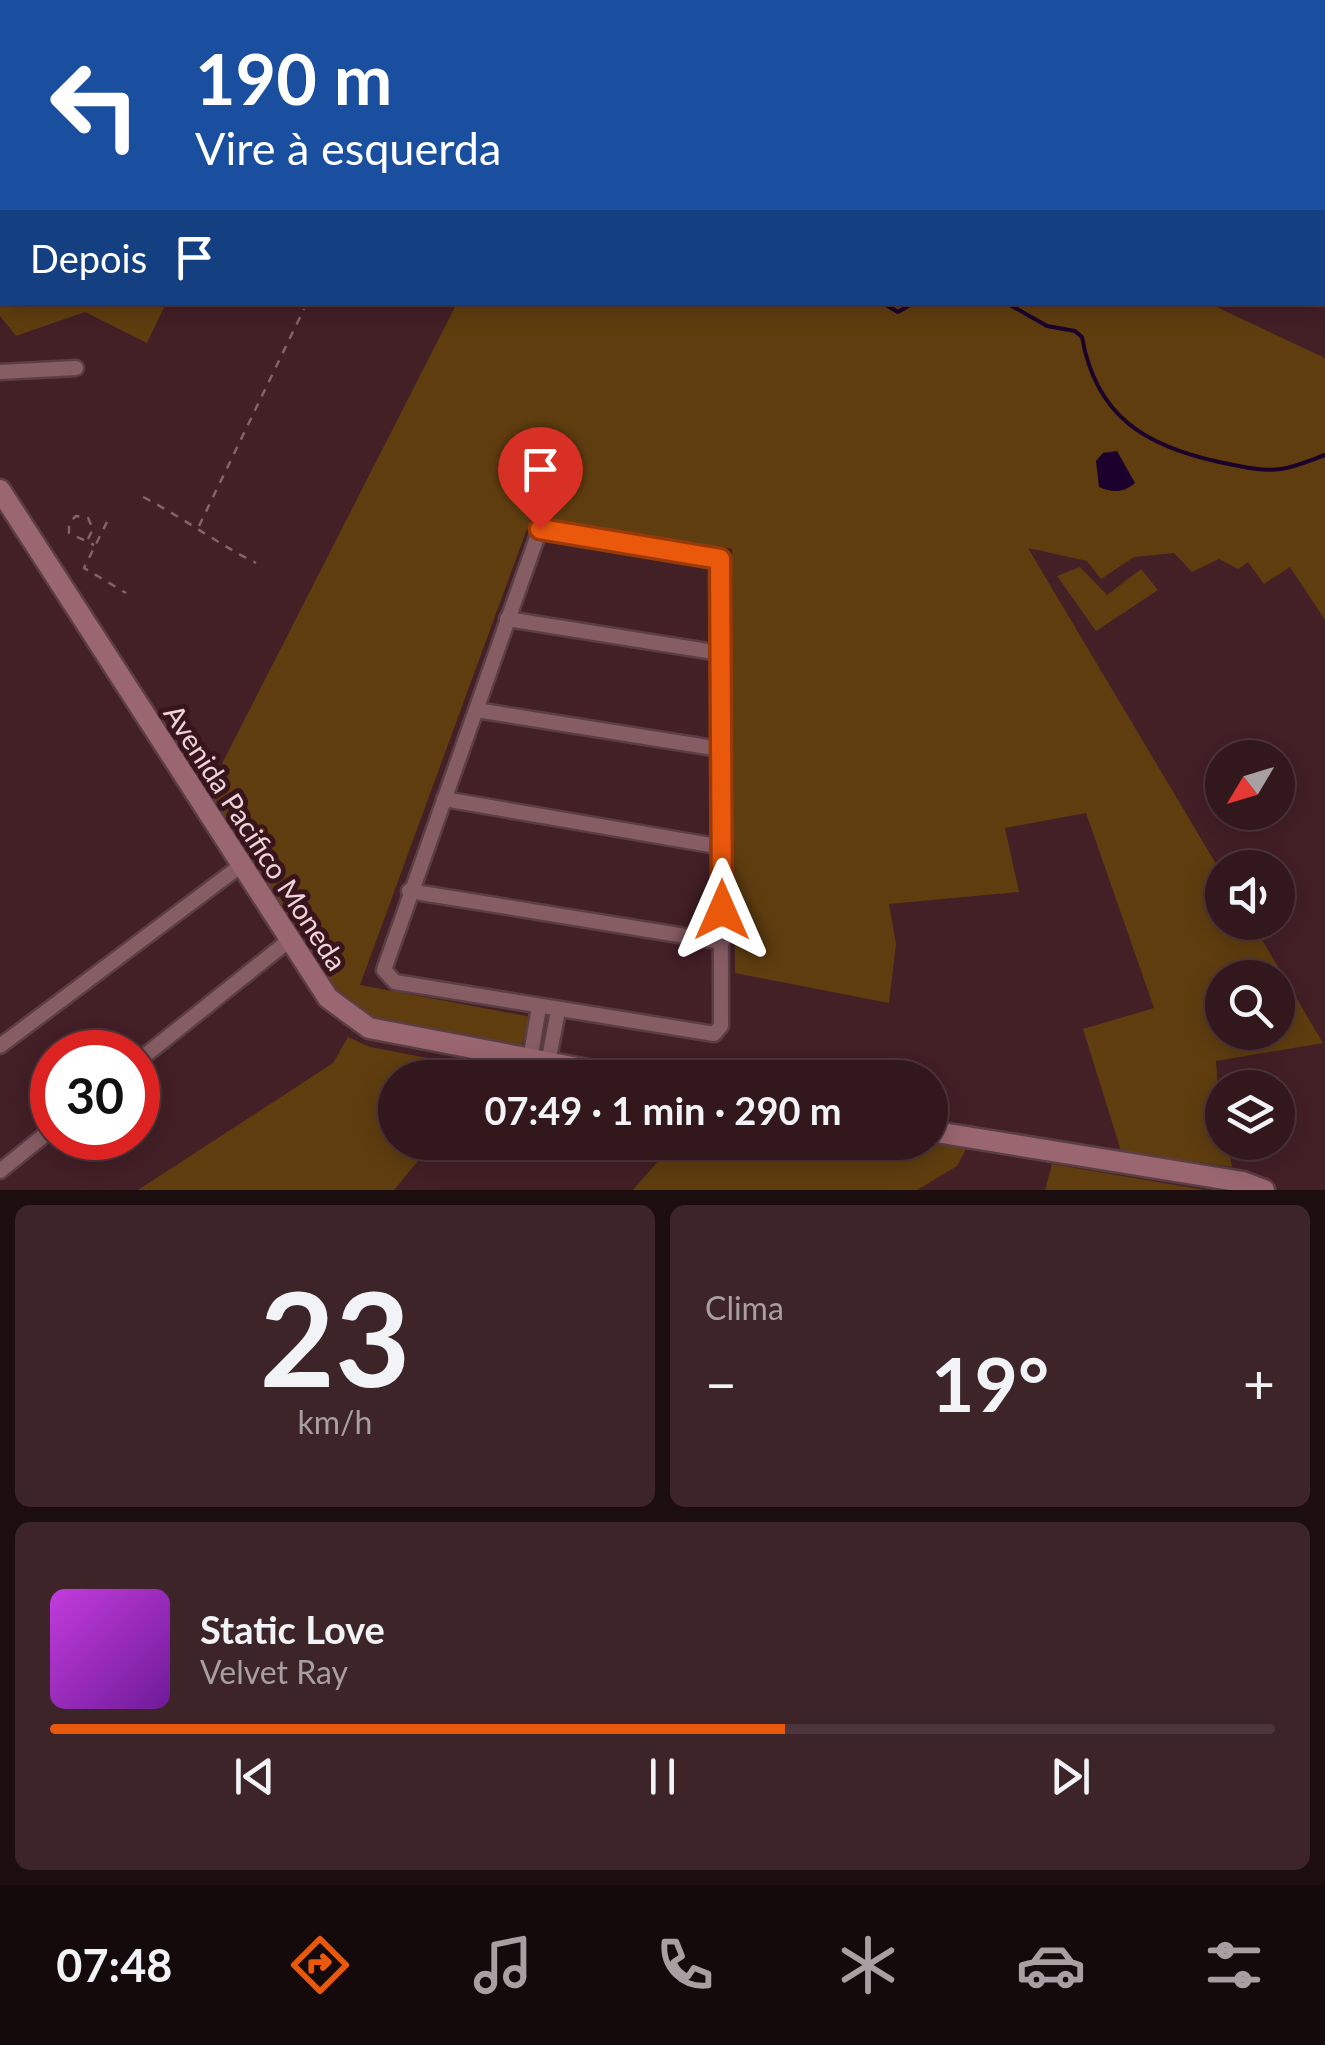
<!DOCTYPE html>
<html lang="pt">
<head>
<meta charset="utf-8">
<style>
	:root { --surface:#32171c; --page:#3d2429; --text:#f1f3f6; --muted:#a89fa3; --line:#4d363b; --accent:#ea580c }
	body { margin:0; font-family:Lato,sans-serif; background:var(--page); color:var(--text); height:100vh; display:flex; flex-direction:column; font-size:38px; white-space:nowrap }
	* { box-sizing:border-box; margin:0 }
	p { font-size:32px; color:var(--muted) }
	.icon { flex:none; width:55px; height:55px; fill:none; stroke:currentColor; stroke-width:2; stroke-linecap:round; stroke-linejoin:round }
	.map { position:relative; height:1190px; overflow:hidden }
	.details { display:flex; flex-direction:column; gap:15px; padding:15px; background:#1c0d0f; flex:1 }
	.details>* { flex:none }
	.guide { position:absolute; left:0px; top:0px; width:1325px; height:305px; box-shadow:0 5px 25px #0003,0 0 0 2px var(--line); background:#1a4fa0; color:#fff; overflow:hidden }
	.needle { width:65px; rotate:232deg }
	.controls { position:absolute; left:1205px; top:740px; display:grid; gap:20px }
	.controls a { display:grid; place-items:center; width:90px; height:90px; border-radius:50%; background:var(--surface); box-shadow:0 5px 25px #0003,0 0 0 2px var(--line); font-size:50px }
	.speed { position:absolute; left:30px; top:1030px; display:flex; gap:20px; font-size:50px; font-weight:700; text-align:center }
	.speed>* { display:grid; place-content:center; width:130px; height:130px; border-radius:50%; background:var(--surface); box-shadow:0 5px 25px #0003,0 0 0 2px var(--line); line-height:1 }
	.speed .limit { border:15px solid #d22; background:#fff; color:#111 }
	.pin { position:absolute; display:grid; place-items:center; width:85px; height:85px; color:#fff; margin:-102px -42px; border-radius:50% 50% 50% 0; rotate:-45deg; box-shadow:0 0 10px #0007 }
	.pin .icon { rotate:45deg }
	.me { position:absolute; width:110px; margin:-55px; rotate:0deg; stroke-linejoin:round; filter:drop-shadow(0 0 8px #0008) }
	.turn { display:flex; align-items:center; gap:35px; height:210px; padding:0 30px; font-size:45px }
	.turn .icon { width:130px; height:130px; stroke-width:2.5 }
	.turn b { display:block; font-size:70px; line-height:85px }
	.then { display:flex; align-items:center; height:95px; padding:0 30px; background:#0003; gap:20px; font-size:38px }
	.big { font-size:75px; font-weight:700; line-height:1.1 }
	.details .card { flex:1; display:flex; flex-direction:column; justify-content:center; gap:15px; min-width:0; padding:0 35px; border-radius:15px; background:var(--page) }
	.details .dial { align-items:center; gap:0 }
	.dial b { font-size:130px; line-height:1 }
	.song { display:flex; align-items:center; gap:30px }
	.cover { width:120px; height:120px; border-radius:15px; background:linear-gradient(135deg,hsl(290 70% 55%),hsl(280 70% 35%)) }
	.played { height:10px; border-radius:5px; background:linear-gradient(90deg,var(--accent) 60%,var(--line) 60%) }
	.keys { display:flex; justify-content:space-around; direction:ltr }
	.heat { display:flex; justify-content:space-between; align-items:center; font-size:55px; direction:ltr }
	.details .tiles { flex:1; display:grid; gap:15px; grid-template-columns:1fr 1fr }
	.card:last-child { grid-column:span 2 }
	.trip { position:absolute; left:378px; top:1060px; width:570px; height:100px; border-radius:50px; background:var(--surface); box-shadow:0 5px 25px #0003,0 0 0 2px var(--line); font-weight:700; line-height:100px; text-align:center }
	.tab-bar { display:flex; height:160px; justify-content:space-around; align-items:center; background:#14090b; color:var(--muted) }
	.tab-bar .icon { width:70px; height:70px }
	.tab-bar .active { color:var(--accent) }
	.tab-bar b { font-size:45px; color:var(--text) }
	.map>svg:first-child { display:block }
	.green { fill:#5f3d0f; fill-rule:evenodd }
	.water { fill:#1b002d }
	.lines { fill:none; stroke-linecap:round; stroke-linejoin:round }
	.stream { stroke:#1b002d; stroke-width:4 }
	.street-casing { stroke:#5b3d44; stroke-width:19 }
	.secondary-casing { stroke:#5b3d44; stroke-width:25 }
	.path { stroke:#836369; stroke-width:2.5; stroke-dasharray:8 8; stroke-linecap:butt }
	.street { stroke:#875d64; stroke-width:14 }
	.secondary { stroke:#9a666f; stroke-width:20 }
	.route-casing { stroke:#983908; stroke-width:25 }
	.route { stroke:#ea580c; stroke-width:18 }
	.labels { text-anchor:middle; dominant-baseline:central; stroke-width:10; stroke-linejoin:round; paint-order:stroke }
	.street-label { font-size:28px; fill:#eed5d9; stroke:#38151c }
</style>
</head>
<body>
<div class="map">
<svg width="1325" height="1190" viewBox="0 0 1325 1190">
	<rect width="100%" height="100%" fill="#431f26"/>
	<!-- green -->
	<g class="green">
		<path d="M0,0L62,2H2V302L166,303L147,343L85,312L16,336L0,316Z"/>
		<path d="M370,0H1077L1078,2H364Z"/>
		<path d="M457,303H1208L1325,358V620L1290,567L1264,584L1248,562L1238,569L1219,559L1192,572L1174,553L1134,557L1101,579L1087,561L1028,548L1222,874V922L1252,923L1323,1043L1216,1061L1222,1142L1228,1143L1232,1167L1121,1151L1083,1029L1154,1008L1086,813L1005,828L1019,892L889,904L896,944L889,1003L735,973L732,549L531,518L360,985L532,1017L521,1047C461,1037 389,1035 339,998L206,795ZM1222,978H1278V1032H1222Z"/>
		<path d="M1080,567L1107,595L1141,569L1158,590L1096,631L1057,576Z"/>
		<path d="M348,1037L370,1047L491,1070L485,1077L395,1078V1142L433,1143L394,1190H138L333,1063Z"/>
		<path d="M930,1141L967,1147L957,1166L917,1190H633L674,1143Z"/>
		<path d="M1052,1164L1205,1190H1045Z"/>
	</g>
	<!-- water -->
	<path class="water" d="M1117,451L1135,483C1123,493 1113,493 1099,487L1096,461L1103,453Z"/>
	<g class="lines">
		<!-- stream -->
		<g class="stream">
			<path d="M1029,2L1033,0"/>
			<path d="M0,87L2,82"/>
			<path d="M0,91L2,94"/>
			<path d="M881,302L898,312L915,302"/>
			<path d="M1005,302L1047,326L1075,331L1082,337C1096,417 1146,446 1219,462C1238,466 1262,472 1281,469C1296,467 1311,460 1325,455"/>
		</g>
		<defs>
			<g id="street">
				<path d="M0,372L76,368"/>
				<path d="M540,529L720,559L721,1026L714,1034L395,982L384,970Z"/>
				<path d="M507,619L720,653"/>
				<path d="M476,710L720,749"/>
				<path d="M444,799L722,847"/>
				<path d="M409,891L722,942"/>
				<path d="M0,1046L239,867"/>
				<path d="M530,1060L539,1007"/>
				<path d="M138,1061L287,942"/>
				<path d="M548,1063L558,1011"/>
				<path d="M0,1171L52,1129"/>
			</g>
			<g id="secondary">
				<path d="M0,490L328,998L369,1028L630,1078"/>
				<path d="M930,1131L1243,1182L1264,1190"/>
			</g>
		</defs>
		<!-- street casing -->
		<use href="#street" class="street-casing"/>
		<!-- secondary casing -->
		<use href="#secondary" class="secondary-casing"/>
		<!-- path -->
		<g class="path">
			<path d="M143,497C184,518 216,543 256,563"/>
			<path d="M107,522L84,568L126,593"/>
			<path d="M199,526L304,309"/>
			<path d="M88,539L93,529L88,518L76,516L69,523V533L94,545"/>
		</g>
		<!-- street -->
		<use href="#street" class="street"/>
		<!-- secondary -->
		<use href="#secondary" class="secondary"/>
	</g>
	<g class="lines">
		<defs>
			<path id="route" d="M540,529L720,559L722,910"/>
		</defs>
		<!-- route casing -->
		<use href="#route" class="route-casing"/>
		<!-- route -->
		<use href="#route" class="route"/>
	</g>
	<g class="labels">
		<!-- street labels -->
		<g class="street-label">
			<text transform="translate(256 837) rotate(57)">Avenida Pacifico Moneda</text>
		</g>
	</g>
</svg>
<div class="controls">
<a><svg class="needle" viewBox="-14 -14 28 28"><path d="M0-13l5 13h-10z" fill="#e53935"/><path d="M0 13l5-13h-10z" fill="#a89fa3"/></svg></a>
<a><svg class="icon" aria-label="sound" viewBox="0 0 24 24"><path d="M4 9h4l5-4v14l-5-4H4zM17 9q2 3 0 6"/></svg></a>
<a><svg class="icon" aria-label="search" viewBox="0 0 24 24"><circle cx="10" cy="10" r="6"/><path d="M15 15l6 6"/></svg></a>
<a><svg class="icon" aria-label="layers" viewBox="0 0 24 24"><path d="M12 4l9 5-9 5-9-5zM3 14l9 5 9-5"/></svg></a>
</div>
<div class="speed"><div class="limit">30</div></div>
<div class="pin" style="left:540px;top:529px;background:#d93025"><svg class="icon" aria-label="arrive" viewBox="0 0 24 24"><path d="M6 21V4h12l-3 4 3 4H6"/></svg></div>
<svg class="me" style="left:722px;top:910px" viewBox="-20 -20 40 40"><path d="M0-17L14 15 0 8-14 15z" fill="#ea580c" stroke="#fff" stroke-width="4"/></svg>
<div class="trip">07:49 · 1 min · 290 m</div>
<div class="guide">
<div class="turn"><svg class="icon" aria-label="left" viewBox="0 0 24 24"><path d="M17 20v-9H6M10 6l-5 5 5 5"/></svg><div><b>190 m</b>Vire à esquerda</div></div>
<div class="then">Depois<svg class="icon" aria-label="arrive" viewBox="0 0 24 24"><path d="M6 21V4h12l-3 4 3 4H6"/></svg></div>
</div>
</div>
<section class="details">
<div class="tiles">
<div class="card dial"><b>23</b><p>km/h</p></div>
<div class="card"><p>Clima</p>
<div class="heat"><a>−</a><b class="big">19°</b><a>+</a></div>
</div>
<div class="card">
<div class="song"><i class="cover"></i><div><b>Static Love</b><p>Velvet Ray</p></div></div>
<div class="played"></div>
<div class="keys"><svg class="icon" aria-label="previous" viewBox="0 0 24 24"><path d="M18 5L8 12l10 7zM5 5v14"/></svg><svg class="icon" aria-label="pause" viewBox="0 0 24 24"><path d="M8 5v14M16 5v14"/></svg><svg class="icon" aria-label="next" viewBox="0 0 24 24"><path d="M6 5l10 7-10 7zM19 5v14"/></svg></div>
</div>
</div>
</section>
<nav class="tab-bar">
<b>07:48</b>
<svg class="icon active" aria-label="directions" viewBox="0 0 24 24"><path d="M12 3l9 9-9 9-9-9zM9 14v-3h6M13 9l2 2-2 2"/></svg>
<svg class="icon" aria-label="music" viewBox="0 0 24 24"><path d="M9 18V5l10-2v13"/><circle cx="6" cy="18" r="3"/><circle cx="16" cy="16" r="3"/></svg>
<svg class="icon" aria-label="phone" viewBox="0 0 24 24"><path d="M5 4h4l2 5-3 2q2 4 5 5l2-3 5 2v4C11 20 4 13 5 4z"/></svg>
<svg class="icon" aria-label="climate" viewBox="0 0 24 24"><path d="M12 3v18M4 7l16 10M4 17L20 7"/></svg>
<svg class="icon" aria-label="car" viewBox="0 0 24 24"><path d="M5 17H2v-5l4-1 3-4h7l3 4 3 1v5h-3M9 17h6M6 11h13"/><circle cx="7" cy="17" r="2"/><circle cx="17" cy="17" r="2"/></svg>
<svg class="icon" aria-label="filters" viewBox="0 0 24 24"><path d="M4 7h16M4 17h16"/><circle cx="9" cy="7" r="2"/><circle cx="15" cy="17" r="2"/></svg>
</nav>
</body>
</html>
